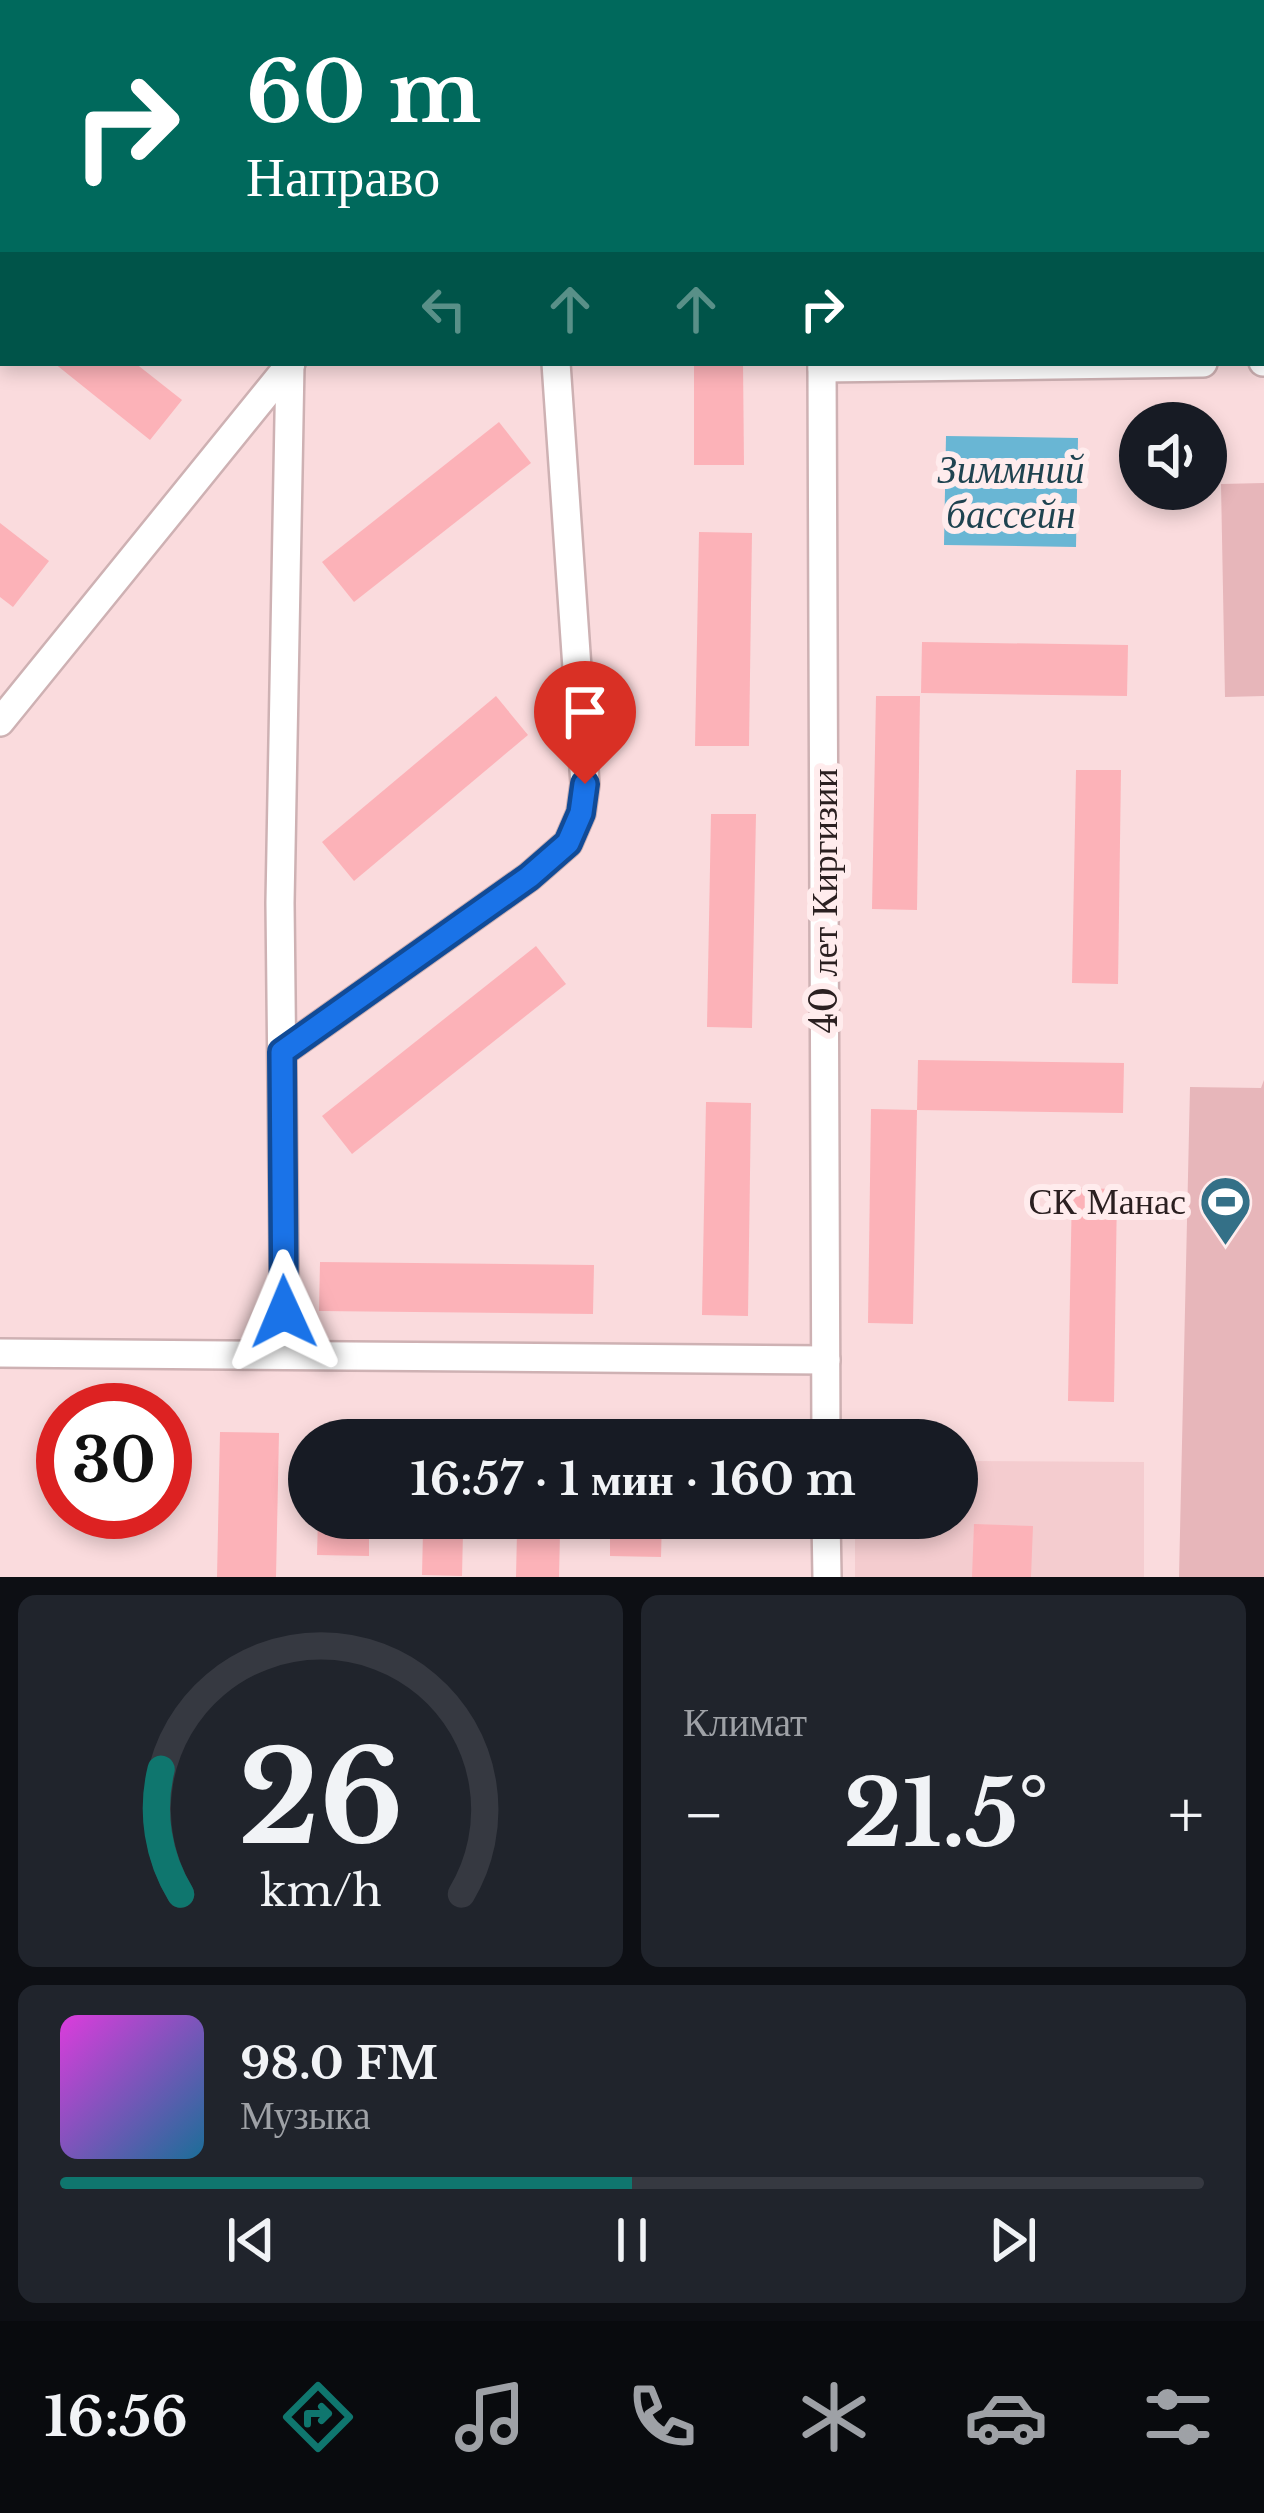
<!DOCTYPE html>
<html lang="ru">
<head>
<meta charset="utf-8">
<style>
	:root { --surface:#171b24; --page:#20242c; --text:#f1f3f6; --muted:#9ea1a6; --line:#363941; --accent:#0f766e }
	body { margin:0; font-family:"Libre Baskerville",serif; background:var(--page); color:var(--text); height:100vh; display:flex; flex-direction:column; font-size:45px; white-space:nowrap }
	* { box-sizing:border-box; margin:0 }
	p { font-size:39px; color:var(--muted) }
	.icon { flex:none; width:66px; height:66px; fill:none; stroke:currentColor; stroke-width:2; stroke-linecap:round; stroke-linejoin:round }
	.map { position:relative; height:1577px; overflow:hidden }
	.details { display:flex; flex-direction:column; gap:18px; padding:18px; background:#0d0f14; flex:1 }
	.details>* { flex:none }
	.banner { position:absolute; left:0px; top:0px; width:1266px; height:366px; box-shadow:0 6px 18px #0003; background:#00695c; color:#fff; overflow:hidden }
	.fabs { position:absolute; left:1119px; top:402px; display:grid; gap:24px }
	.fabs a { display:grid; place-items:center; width:108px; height:108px; border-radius:50%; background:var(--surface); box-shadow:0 6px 18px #0003; font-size:60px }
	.speed { position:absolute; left:36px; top:1383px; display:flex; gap:24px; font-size:60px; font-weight:700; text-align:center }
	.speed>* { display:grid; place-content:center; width:156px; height:156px; border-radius:50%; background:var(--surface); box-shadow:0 6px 18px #0003; line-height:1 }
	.speed .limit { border:18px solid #d22; background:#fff; color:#111 }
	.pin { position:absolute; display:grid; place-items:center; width:102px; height:102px; color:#fff; margin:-123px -51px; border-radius:50% 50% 50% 0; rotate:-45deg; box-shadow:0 0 12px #0007 }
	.pin .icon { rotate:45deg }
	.me { position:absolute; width:132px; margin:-66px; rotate:359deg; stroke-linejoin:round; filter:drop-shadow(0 0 9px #0008) }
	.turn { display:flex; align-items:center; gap:42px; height:252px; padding:0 48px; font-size:54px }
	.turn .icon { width:156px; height:156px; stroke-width:2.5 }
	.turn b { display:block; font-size:84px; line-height:102px }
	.lanes { display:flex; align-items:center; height:114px; padding:0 48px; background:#0003; justify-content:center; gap:60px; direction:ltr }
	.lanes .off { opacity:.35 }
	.big { font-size:90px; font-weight:700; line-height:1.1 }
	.details .tile { flex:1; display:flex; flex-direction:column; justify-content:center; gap:18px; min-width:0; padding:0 42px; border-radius:18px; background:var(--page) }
	.details .dial { align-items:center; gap:0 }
	.dial svg { height:312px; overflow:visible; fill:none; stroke:var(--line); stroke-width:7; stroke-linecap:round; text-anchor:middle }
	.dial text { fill:var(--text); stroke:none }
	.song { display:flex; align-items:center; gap:36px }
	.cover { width:144px; height:144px; border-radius:18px; background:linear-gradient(135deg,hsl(300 70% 55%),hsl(200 70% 35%)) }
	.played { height:12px; border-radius:6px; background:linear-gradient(90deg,var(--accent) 50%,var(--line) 50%) }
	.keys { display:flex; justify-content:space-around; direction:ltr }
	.heat { display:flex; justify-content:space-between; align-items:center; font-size:66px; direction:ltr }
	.details .tiles { flex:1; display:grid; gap:18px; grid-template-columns:1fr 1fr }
	.tile:last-child { grid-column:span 2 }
	.trip { position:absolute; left:288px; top:1419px; width:690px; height:120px; border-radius:60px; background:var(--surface); box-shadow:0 6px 18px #0003; font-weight:700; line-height:120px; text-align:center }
	.tabs { display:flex; height:192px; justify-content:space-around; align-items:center; background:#090b0e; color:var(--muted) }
	.tabs .icon { width:84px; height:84px }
	.tabs .active { color:var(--accent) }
	.tabs b { font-size:54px; color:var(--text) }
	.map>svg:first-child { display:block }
	.built { fill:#f4cccf }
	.green { fill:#e7b6ba }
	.water { fill:#69b6d4 }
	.building { fill:#fcb2b8 }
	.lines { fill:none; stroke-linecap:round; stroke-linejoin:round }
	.street-casing { stroke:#ceb1b3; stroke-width:32 }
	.street { stroke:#fff; stroke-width:27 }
	.route-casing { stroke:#114b97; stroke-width:30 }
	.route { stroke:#1a73e8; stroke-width:21 }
	.labels { text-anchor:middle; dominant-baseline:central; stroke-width:12; stroke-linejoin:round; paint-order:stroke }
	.street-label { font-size:36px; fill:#2b2021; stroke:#ffeced }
	.poi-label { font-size:36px; fill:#2b2021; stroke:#ffeced; text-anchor:end }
	.water-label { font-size:39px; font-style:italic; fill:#1f4350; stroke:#ffeced }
</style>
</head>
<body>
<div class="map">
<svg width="1264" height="1577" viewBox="0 0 1264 1577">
	<rect width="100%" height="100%" fill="#fadbdd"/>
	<!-- built -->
	<path class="built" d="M957,1461L1144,1462V1577H855V1518H957Z"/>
	<!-- green -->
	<g class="green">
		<path d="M1264,483V696L1225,697L1221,484Z"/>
		<path d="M1264,1080V1577H1179L1190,1087L1261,1088Z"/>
	</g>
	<!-- water -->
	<path class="water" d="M946,436L1078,438L1076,547L944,545Z"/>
	<!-- building -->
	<g class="building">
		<path d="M54,363H135L182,400L150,440Z"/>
		<path d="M694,363H743L744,465H694Z"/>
		<path d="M499,422L531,463L354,602L322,562Z"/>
		<path d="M0,523L49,561L13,607L0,597Z"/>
		<path d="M699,532L752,533L749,746H695Z"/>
		<path d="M922,642L1128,645L1127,696L921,693Z"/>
		<path d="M496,696L528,735L354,881L322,842Z"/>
		<path d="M876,696H920L917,910L872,909Z"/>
		<path d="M1076,770H1121L1118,984L1072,983Z"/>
		<path d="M711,814H756L752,1028L707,1027Z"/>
		<path d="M536,946L566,984L352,1154L322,1116Z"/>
		<path d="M918,1060L1124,1063L1123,1113L917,1110Z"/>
		<path d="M706,1102L751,1103L748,1316L702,1315Z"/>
		<path d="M871,1109L917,1110L913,1324L868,1323Z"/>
		<path d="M1072,1188L1117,1189L1114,1402L1068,1401Z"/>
		<path d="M320,1262L594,1265L593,1314L319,1311Z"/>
		<path d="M220,1432L279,1433L276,1577H217Z"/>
		<path d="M318,1518H662L661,1557L610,1556V1534L560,1533L559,1577H516L517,1532H463L462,1576L422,1575L423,1531L369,1530V1556L317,1555Z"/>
		<path d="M974,1524L1033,1526L1031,1577H972Z"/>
	</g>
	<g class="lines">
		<defs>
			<g id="street">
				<path d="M94,3L97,0"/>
				<path d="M823,3V0"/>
				<path d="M0,128L3,124"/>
				<path d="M1263,362H1264"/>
				<path d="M822,363L826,1440"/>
				<path d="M822,368L1203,363"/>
				<path d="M0,722L291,363"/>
				<path d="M282,1052L529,877L568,843L581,813L585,784L556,363"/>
				<path d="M0,1353L826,1360"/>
				<path d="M285,1355L280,903L290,364"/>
				<path d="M826,1518L827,1577"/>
			</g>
		</defs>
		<!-- street casing -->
		<use href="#street" class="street-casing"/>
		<!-- street -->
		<use href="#street" class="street"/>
	</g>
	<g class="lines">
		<defs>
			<path id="route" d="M284,1312L282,1052L529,877L568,843L581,813L585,784"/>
		</defs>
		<!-- route casing -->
		<use href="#route" class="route-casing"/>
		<!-- route -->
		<use href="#route" class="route"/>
	</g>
	<!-- icons -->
	<defs>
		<symbol id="stadium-pin" viewBox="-11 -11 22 30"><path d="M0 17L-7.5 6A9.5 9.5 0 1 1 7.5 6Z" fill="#347087" stroke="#ffeced"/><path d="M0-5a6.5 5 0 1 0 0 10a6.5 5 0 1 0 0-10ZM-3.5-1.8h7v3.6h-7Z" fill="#fff"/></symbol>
	</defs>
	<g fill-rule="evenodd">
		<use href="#stadium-pin" x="1196" y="1172" width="59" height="81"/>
	</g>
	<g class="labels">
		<!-- street labels -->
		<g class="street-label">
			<text transform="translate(824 901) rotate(-90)">40 лет Киргизии</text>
		</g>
		<!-- poi labels -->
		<g class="poi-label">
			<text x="1186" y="1201">СК Манас</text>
		</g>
		<!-- water labels -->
		<g class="water-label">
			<text x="1011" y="469">Зиммний<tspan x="1011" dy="45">бассейн</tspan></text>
		</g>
	</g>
</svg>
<div class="fabs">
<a><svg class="icon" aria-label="sound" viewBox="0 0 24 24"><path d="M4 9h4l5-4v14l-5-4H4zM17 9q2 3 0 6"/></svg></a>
</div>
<div class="speed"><div class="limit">30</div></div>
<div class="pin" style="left:585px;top:784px;background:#d93025"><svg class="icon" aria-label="arrive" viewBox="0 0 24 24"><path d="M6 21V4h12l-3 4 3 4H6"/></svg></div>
<svg class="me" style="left:284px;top:1312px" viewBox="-20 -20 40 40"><path d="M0-17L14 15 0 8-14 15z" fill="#1a73e8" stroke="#fff" stroke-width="4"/></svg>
<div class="trip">16:57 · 1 мин · 160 m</div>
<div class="banner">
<div class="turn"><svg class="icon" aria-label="right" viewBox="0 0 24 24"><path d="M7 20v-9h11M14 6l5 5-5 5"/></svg><div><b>60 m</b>Направо</div></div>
<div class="lanes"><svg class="icon off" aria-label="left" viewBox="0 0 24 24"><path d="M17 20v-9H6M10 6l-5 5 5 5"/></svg><svg class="icon off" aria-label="ahead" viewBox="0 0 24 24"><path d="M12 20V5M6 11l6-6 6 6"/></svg><svg class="icon off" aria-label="ahead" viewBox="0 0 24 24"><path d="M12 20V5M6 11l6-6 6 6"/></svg><svg class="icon" aria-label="right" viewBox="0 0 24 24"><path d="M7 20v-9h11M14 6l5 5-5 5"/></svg></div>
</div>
</div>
<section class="details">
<div class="tiles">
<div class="tile dial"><svg viewBox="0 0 100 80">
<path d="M14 69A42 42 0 1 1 86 69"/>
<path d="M14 69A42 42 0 0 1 9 37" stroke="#0f766e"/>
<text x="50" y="56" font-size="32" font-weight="700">26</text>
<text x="50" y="72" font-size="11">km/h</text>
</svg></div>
<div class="tile"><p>Климат</p>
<div class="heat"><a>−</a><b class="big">21.5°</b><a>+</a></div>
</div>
<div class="tile">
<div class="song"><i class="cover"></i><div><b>98.0 FM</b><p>Музыка</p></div></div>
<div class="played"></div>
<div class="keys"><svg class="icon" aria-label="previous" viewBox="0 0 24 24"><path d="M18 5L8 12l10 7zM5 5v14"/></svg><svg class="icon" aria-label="pause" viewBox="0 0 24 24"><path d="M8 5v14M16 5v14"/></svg><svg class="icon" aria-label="next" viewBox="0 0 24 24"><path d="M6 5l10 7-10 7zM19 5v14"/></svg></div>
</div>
</div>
</section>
<nav class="tabs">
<b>16:56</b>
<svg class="icon active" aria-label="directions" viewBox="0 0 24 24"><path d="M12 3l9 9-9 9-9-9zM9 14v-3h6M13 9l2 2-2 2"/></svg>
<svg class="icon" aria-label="music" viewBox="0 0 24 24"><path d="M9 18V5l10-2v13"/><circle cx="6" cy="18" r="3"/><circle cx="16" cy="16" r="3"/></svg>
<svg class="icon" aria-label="phone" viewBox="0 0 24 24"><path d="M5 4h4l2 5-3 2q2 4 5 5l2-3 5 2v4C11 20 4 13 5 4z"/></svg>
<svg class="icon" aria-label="climate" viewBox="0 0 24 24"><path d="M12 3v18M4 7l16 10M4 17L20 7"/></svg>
<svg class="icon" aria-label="car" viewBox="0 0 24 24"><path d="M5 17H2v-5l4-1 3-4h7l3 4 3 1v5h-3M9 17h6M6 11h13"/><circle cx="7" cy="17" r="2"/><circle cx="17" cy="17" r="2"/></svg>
<svg class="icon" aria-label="filters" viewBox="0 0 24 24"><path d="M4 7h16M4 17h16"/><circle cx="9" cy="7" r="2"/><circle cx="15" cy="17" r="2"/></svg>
</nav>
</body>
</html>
